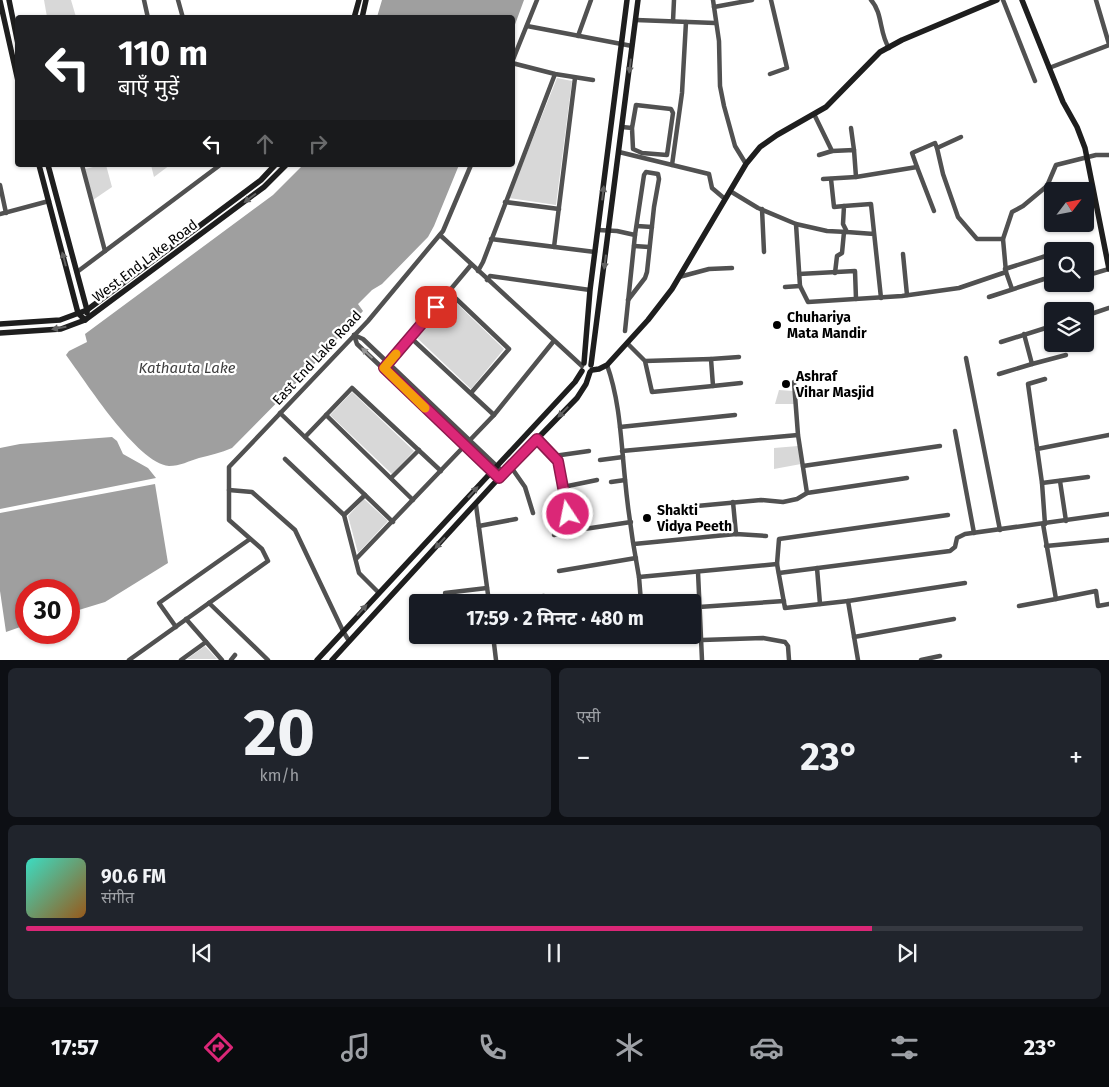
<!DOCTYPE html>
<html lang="hi">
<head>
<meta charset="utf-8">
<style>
	:root { --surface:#171b24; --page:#20242c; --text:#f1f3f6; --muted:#9ea1a6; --line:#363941; --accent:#db2777 }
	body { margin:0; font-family:"Fira Sans","Noto Sans Devanagari",sans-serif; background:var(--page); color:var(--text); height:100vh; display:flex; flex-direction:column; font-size:19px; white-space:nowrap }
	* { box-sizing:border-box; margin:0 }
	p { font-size:16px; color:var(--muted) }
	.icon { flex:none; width:28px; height:28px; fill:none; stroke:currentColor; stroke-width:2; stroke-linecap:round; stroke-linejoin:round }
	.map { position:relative; height:660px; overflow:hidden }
	.side { display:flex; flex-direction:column; gap:8px; padding:8px; background:#0d0f14; flex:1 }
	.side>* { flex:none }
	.banner { position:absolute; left:15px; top:15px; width:500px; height:152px; border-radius:5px; box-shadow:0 1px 4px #0004; background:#202124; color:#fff; overflow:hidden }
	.needle { width:32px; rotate:58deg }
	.buttons { position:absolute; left:1044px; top:182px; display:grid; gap:10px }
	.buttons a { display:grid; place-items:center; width:50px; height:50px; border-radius:5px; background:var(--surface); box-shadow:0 1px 4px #0004; font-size:25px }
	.speed { position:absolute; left:15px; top:579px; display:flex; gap:10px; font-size:25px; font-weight:700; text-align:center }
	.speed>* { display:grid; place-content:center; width:65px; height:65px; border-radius:50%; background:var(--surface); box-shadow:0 1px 4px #0004; line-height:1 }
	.speed .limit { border:8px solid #d22; background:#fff; color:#111 }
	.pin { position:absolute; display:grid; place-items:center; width:42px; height:42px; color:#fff; margin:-21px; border-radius:10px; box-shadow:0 2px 8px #0006 }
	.me { position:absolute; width:55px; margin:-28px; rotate:349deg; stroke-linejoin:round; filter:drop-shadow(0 0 4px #0008) }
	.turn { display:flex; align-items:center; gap:18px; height:105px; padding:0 20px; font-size:22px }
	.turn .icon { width:65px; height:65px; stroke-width:2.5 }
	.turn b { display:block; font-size:35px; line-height:42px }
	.lanes { display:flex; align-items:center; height:48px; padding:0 20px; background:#0003; justify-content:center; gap:25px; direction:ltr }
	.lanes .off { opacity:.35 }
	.big { font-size:38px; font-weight:700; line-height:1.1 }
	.side .widget { flex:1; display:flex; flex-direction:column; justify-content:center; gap:8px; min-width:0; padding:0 18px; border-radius:8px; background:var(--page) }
	.side .dial { align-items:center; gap:0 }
	.dial b { font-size:65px; line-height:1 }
	.song { display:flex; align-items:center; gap:15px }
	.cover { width:60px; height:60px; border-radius:8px; background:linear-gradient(135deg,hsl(170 70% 55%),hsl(30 70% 35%)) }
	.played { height:5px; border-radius:2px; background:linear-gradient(90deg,var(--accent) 80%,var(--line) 80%) }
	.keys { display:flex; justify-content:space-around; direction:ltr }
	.heat { display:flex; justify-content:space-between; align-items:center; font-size:28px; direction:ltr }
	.side .tiles { flex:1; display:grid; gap:8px; grid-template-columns:1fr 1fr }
	.widget:last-child { grid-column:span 2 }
	.trip { position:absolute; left:409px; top:594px; width:292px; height:50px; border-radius:5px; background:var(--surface); box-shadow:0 1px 4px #0004; font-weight:700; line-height:50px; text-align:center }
	.menu { display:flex; height:80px; justify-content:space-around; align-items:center; background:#090b0e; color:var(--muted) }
	.menu .icon { width:35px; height:35px }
	.menu .current { color:var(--accent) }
	.menu b { font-size:22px; color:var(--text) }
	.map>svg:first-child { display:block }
	.green { fill:#d8d8d8 }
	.water { fill:#9f9f9f }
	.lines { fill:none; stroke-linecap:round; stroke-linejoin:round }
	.street { stroke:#515151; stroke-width:4.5 }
	.secondary { stroke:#1e1e1e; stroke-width:5.5 }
	.oneway { fill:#626262 }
	.oneway2 { fill:#979797 }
	.route-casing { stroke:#8e194d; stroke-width:12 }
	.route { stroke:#db2777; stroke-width:9 }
	.slow { stroke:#f59e0b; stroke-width:9 }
	.poi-dot { fill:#000; stroke:#fff; stroke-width:2 }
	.labels { text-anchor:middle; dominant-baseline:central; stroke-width:4.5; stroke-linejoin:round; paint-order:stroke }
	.street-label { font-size:14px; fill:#000; stroke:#fff }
	.poi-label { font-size:14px; font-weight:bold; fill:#000; stroke:#fff; text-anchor:start }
	.water-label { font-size:15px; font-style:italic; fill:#404040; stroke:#fff }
</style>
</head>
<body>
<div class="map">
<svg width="1109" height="660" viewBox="0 0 1109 660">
	<rect width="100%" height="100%" fill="#fff"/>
	<!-- green -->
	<g class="green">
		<path d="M44,0H71L76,17H47Z"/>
		<path d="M557,78L572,81L556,205L509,198Z"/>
		<path d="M101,165H106L112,187L93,200L85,169Z"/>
		<path d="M151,165H170L154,177Z"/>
		<path d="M449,296L504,349L471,389L415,336Z"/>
		<path d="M779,390L793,391L794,404H775Z"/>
		<path d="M352,392L414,451L392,474L330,415Z"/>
		<path d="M798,446L801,464L774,469V448Z"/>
		<path d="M364,499L388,521L358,553L348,516Z"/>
		<path d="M205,646L217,659H187Z"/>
	</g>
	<!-- water -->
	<g class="water">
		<path d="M382,0H524L513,30L512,18L377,17Z"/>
		<path d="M303,165H459L434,226L428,237L382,284L372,290L358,304L363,311L308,371L232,448C221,453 210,455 199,458C189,461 180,466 169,466C137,463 86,382 66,355L69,351L87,342L85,334L273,195Z"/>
		<path d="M112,437L117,441L123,454L148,468L156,478L0,509V448L20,444Z"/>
		<path d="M155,484L168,563L105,602L69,613V590H26V625L6,632L0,591V513Z"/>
	</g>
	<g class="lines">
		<!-- street -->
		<g class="street">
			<path d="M144,0L148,18"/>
			<path d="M178,0L183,18"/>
			<path d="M713,0L719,41L720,86L724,106L735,146L746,164"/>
			<path d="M871,0C883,13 879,33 889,48"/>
			<path d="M1003,0L1035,81"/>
			<path d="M1096,0L1109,44"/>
			<path d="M714,7L752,0"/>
			<path d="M636,20L715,23"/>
			<path d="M673,21L674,0"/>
			<path d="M527,26L632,46"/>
			<path d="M578,36L591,0"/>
			<path d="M512,62L537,0"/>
			<path d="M512,63L555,74L593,80"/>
			<path d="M1049,68L1109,45"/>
			<path d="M770,74L787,68L771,0"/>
			<path d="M814,114L832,151L854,150L856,177L917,167L912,153L935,143L937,148"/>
			<path d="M622,127L632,128L633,149L642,153L667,155L673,113L671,109L636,105L632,128"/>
			<path d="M851,128L854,150"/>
			<path d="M961,137L937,148L943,174L958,217L977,239H1003"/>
			<path d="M619,152L709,174L712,188L725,199"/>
			<path d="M819,155L832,151"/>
			<path d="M82,165L105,251"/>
			<path d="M672,165L682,93L686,22"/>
			<path d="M917,167L934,211"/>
			<path d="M823,179L856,177"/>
			<path d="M831,179L834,207L844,206"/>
			<path d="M0,185L6,213"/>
			<path d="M730,191L758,208L796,224L800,286L785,287"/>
			<path d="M505,202L559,209"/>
			<path d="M762,209L764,252"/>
			<path d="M0,214L49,201"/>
			<path d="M796,224L827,231L847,232"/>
			<path d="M637,226L652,227"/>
			<path d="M598,230L617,231L635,235L644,175L646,172L658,174L659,179L654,207L647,272L645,278L628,300"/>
			<path d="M874,234L847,232L843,224L844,206L871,204L881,298"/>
			<path d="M440,235L582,366"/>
			<path d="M491,239L595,252"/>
			<path d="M634,246L649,247"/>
			<path d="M554,247L575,78"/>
			<path d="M903,254L907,295"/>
			<path d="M1005,269L1052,254"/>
			<path d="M478,271L483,262L555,74"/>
			<path d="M77,272L220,165"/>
			<path d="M1006,272L1012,289"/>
			<path d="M835,273L837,256L842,253L844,232"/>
			<path d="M799,274L855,271L856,299"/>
			<path d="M1085,276L1109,269"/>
			<path d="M679,277L709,269L732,268"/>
			<path d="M487,280L490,276L590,290"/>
			<path d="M800,286L808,302L902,296L959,288L1006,272L1003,239L1012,212L1023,206L1047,186L1056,165L1096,155H1109"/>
			<path d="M449,292L509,349L471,393"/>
			<path d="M989,297L1044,279"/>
			<path d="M1085,316L1109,308"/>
			<path d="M625,331L635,235"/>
			<path d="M1024,334L1032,364L1066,355"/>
			<path d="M354,335L363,339L504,473"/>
			<path d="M354,335L357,344L499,478"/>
			<path d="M410,337L494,415"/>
			<path d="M1001,342L1052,326"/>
			<path d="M627,343L645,361L711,359L713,386L652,392L645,361"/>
			<path d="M966,358L1000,530"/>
			<path d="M711,359L739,357"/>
			<path d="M388,364L471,265"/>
			<path d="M607,365C620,401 621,441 625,479C628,511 633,545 639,577L777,564L785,608L848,601L858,660"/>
			<path d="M999,374L1032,364"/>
			<path d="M1045,379L1028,384L1042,483L1045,524"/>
			<path d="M794,382L798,435"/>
			<path d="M713,386L741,383"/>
			<path d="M280,413L393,522"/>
			<path d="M326,415L413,500"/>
			<path d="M620,427L735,415"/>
			<path d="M955,431L974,533"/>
			<path d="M305,437L352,388L441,471"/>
			<path d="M537,439L558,461L571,531L554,535"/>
			<path d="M1037,449L1109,435"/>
			<path d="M622,451L798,435L807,493"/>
			<path d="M554,456L589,451"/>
			<path d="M285,459L344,515"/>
			<path d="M600,460L623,457"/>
			<path d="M803,466L940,446"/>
			<path d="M511,467L525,487L533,513"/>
			<path d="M391,478L419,450"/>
			<path d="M1060,481L1066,521"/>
			<path d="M611,482L625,480"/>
			<path d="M1042,483L1088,477"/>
			<path d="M563,487L597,480"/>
			<path d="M229,490L252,492L295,530L343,631L349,641"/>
			<path d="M365,495L344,515L359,573L378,592"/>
			<path d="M733,502L736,534"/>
			<path d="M476,505L489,602"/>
			<path d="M686,507L761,500L783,502L797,499L807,493L907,478"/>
			<path d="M568,514L589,511"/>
			<path d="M479,526L516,519"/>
			<path d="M571,531L631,522"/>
			<path d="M634,544L736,534L766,536"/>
			<path d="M1046,546L1109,540"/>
			<path d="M356,559L494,415L553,342"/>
			<path d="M777,564L779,539L948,515"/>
			<path d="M817,568L820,604"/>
			<path d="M559,571L636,558"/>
			<path d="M698,572L702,660"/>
			<path d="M779,573L950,551L955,547L957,538L965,534L1109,514"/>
			<path d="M639,577L641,602"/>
			<path d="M445,593L487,588"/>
			<path d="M1056,599L1096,591L1098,606L1109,604"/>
			<path d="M848,601L965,583"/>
			<path d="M495,602L544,596L546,602"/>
			<path d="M209,603L268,660"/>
			<path d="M1019,606L1056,599L1043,524"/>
			<path d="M699,607L784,601"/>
			<path d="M186,619L222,660"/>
			<path d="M176,627L159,603L250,539"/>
			<path d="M493,635L496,660"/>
			<path d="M552,635L554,641L599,635"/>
			<path d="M854,637L954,619"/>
			<path d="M702,640L763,638L785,642L788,646L789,660"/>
			<path d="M129,660L268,561L262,549L229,520V467L368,321L443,231L471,165"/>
			<path d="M181,660L206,642"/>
			<path d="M231,660L235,655"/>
			<path d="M921,660L940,656"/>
		</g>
		<!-- secondary -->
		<g class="secondary">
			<path d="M9,0L18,44"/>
			<path d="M1022,0L1063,102L1077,127L1085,148L1109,269"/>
			<path d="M0,1L18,81"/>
			<path d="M354,18L359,0"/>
			<path d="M362,18L366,0"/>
			<path d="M39,165L78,313L85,320"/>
			<path d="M48,165L87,310V313"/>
			<path d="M0,324L60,320L87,310L261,180L275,165"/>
			<path d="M0,333L61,329L85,320L264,187L286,165"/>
			<path d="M584,363L590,290L627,0"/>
			<path d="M591,365L638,0"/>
			<path d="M592,370L599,369L607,365L648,320L672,289L746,164L760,147L777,135L826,107L880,52L902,40L997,0"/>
			<path d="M317,660L575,382L582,371"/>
			<path d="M332,660L499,478L577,398L586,384L590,372"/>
		</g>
	</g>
	<!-- one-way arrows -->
	<defs><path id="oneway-solid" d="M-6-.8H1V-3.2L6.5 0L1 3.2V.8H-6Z" transform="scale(1.25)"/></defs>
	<g class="oneway">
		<use href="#oneway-solid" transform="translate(630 66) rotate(97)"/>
		<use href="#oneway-solid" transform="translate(603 193) rotate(-83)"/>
		<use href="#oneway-solid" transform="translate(250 198) rotate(143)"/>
		<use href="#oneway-solid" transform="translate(64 259) rotate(-105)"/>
		<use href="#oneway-solid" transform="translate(605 262) rotate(97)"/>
		<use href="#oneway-solid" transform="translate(59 328) rotate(170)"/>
		<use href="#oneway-solid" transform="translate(563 412) rotate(134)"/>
		<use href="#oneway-solid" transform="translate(473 492) rotate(-47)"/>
		<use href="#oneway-solid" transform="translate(440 543) rotate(133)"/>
		<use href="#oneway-solid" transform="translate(362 610) rotate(-48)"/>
	</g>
	<use class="oneway2" href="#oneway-solid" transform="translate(367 353) rotate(-137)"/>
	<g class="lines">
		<defs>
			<path id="route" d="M436,307L384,368L499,478L537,439L558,461L568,514"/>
		</defs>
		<!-- route casing -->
		<use href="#route" class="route-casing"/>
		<!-- route -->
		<use href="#route" class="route"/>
		<!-- slow -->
		<path class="slow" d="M396,354L384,368L425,408"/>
	</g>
	<!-- markers -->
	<g class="poi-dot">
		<circle cx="777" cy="325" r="5"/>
		<circle cx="786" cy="384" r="5"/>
		<circle cx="647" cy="518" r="5"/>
	</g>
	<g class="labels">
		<!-- street labels -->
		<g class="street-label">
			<text transform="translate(145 261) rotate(-37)">West End Lake Road</text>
			<text transform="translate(317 358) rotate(-47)">East End Lake Road</text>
		</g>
		<!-- poi labels -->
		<g class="poi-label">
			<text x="787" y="317">Chuhariya<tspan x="787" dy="16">Mata Mandir</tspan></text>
			<text x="796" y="376">Ashraf<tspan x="796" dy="16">Vihar Masjid</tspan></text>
			<text x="657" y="510">Shakti<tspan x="657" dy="16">Vidya Peeth</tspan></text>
		</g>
		<!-- water labels -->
		<g class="water-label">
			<text x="187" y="368">Kathauta Lake</text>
		</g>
	</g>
</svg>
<div class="buttons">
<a><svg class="needle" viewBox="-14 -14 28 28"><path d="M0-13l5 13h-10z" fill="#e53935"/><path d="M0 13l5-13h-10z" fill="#9ea1a6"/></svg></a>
<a><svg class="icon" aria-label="search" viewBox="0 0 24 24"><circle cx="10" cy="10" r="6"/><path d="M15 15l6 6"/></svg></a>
<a><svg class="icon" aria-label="layers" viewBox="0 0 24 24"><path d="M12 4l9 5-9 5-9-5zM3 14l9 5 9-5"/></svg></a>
</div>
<div class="speed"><div class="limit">30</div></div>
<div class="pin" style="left:436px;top:307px;background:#d93025"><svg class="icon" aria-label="arrive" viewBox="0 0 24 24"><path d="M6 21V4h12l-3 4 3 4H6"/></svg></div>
<svg class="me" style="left:568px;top:514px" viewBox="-20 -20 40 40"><circle r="17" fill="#db2777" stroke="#fff" stroke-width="3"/><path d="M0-11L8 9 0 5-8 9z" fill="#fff"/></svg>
<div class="trip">17:59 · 2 मिनट · 480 m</div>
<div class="banner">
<div class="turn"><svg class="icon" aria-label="left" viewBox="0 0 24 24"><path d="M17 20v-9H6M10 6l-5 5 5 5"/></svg><div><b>110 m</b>बाएँ मुड़ें</div></div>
<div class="lanes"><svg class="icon" aria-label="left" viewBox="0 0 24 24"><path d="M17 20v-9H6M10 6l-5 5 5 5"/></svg><svg class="icon off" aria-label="ahead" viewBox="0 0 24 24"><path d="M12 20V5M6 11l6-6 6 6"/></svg><svg class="icon off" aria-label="right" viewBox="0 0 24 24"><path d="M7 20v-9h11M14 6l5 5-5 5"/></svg></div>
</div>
</div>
<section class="side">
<div class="tiles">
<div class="widget dial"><b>20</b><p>km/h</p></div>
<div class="widget"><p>एसी</p>
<div class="heat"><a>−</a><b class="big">23°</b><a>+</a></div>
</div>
<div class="widget">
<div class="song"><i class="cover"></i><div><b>90.6 FM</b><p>संगीत</p></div></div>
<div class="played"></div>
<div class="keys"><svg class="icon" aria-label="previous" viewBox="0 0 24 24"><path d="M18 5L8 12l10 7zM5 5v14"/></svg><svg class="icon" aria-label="pause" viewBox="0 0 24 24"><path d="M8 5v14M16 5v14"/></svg><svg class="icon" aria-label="next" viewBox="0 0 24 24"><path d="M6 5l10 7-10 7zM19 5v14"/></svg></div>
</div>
</div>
</section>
<nav class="menu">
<b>17:57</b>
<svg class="icon current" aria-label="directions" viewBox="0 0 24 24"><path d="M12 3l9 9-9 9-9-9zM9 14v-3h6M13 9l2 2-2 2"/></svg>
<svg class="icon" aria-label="music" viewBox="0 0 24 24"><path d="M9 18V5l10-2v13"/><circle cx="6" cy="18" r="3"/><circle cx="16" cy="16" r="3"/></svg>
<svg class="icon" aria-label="phone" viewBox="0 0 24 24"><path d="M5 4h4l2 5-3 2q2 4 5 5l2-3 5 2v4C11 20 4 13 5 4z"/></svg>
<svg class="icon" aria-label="climate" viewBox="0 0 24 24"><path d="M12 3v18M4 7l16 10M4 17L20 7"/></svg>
<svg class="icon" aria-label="car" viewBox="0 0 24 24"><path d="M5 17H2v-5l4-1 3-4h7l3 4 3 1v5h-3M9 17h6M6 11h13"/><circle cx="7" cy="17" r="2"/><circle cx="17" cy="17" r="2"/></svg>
<svg class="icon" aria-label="filters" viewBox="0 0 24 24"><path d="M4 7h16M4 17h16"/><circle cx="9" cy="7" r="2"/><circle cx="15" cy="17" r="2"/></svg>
<b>23°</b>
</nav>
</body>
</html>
